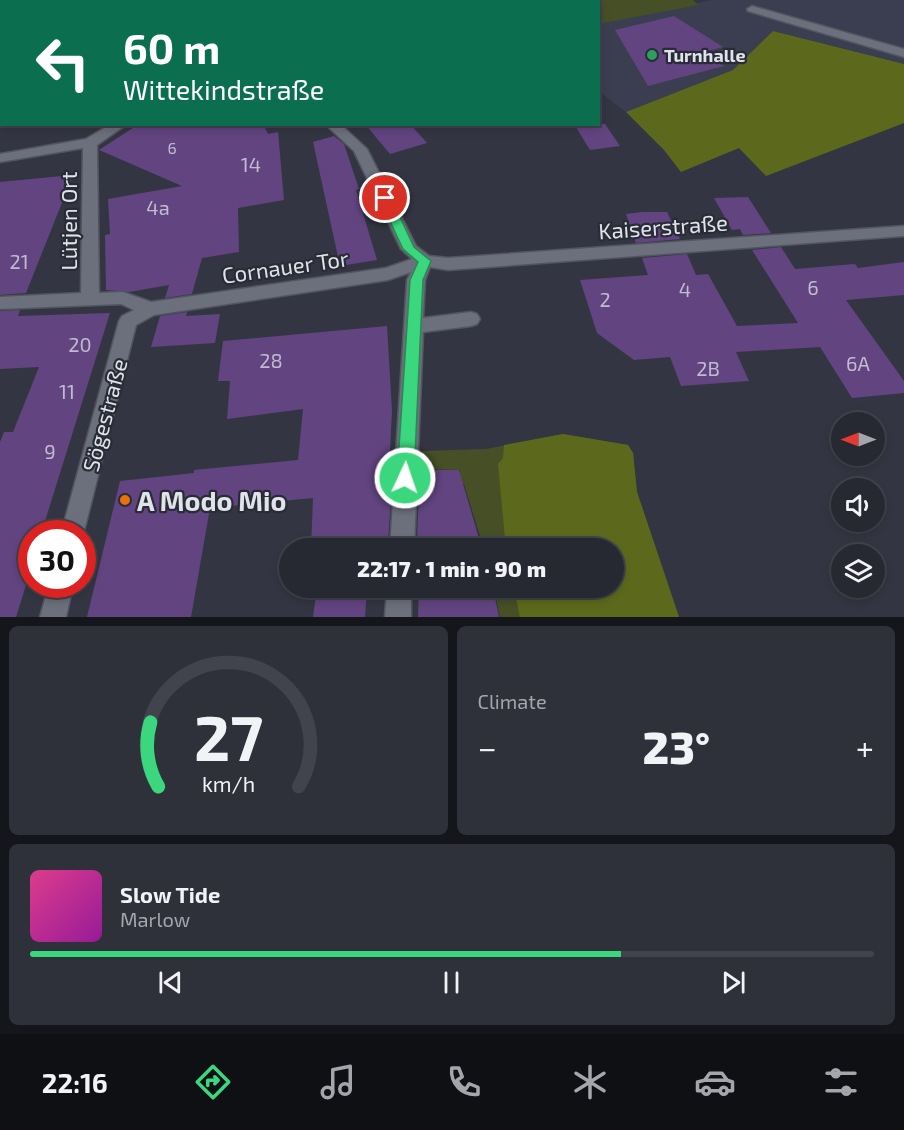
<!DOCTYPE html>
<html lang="en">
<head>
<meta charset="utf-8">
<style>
	:root { --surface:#262832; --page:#2e303a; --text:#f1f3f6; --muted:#a4a6ac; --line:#42444d; --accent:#3bd77e }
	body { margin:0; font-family:"Exo 2",sans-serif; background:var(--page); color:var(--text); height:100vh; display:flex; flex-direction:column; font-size:22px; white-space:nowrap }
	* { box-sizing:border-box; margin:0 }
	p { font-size:20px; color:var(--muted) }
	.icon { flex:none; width:33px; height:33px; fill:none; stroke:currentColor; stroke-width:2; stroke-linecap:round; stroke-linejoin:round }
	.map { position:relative; height:617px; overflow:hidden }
	.sheet { display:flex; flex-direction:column; gap:9px; padding:9px; background:#15161c; flex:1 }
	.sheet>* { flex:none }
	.banner { position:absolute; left:0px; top:0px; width:600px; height:126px; box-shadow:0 3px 9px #0003,0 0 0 2px var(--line); background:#0b6e4f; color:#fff; overflow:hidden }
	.needle { width:39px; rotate:270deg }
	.fabs { position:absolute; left:831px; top:412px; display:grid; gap:12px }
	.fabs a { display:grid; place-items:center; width:54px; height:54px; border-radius:50%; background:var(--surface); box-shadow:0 3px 9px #0003,0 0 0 2px var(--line); font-size:30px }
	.speed { position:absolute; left:18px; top:520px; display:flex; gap:12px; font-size:30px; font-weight:700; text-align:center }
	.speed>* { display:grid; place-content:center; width:78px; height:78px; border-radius:50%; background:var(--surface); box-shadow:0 3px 9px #0003,0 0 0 2px var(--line); line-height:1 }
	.speed .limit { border:9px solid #d22; background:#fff; color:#111 }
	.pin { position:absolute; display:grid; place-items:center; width:51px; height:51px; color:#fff; margin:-26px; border:3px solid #fff; border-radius:50%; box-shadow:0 2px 6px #0007 }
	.me { position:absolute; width:66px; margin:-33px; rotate:3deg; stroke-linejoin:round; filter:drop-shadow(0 0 4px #0008) }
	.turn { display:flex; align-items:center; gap:21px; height:126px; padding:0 24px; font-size:27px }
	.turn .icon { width:78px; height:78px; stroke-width:2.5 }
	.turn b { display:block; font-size:42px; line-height:51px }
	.big { font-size:45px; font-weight:800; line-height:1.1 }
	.sheet .tile { flex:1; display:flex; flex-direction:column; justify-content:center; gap:9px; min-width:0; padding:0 21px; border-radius:9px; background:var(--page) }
	.sheet .dial { align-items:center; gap:0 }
	.dial svg { height:156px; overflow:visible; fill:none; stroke:var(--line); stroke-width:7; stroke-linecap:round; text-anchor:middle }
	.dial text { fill:var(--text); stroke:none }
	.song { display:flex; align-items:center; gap:18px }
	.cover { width:72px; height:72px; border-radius:9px; background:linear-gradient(135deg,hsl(330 70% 55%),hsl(300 70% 35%)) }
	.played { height:6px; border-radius:3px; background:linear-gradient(90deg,var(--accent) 70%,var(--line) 70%) }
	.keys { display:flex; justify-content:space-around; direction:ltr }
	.heat { display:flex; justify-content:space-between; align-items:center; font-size:33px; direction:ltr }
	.sheet .tiles { flex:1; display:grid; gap:9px; grid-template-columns:1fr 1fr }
	.tile:last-child { grid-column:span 2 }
	.trip { position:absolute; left:279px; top:538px; width:345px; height:60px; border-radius:30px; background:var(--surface); box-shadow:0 3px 9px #0003,0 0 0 2px var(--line); font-weight:800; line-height:60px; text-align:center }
	.tabs { display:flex; height:96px; justify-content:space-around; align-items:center; background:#0f1014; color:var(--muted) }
	.tabs .icon { width:42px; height:42px }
	.tabs .current { color:var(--accent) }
	.tabs b { font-size:27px; color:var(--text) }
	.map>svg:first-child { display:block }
	.built { fill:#3a3e50 }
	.green { fill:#464f26 }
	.forest { fill:#5c691c }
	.building { fill:#624481 }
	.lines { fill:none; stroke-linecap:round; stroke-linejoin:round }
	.minor-casing { stroke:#52555e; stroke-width:3 }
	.minor { fill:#6c6f7c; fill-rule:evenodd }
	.route { fill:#3bd77e; stroke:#268c52; stroke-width:1.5 }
	.leisure-dot { fill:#2e9e5b; stroke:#292c37; stroke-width:2 }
	.food-dot { fill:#e8710a; stroke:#292c37; stroke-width:2 }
	.labels { text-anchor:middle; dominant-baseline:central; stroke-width:4.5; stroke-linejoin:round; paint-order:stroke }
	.far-number-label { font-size:16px; fill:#c1bbd0 }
	.far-poi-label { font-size:18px; font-weight:bold; fill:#e1e3ea; stroke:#292c37; text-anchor:start }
	.number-label { font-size:20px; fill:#c1bbd0 }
	.street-label { font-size:22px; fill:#e1e3ea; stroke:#292c37 }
	.near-poi-label { font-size:27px; font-weight:bold; fill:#e1e3ea; stroke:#292c37; text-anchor:start }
</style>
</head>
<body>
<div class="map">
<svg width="904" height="617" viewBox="0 0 904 617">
	<rect width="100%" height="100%" fill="#333642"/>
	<!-- built -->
	<path class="built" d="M712,0H904V64L773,31L733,70L626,112L599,91L598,24Z"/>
	<!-- green -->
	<g class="green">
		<path d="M142,0H693L698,5L599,24L598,2Z"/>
		<path d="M563,434L628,445L633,453L637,492L679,617H500L494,588H614V549H484L464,484L459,483L460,470L422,469V451L486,449Z"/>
	</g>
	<!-- forest -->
	<g class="forest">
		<path d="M773,31L904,64V123L766,176L739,148L681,172L664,150L626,112L733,70Z"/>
		<path d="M563,434L628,445L633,453L637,492L679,617H520L514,588H614V549H506L498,464L503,458L504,445Z"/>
	</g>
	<!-- building -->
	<g class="building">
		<path d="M674,16L723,47L703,52L724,66L648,86L615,30Z"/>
		<path d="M139,124H263L268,134L278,132L284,200L238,208L239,252L202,258L192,294L165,298L169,285L129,292L106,290L105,235L110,234L108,199L182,186L99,150Z"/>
		<path d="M365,124H410L427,143L390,154Z"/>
		<path d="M574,124H605L620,146L590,150Z"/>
		<path d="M334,136L344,144L359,189L356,190L377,260L340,266L313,142Z"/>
		<path d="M73,175L26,293L0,295V182Z"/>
		<path d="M748,197L771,233L743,235L740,229L732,230L714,198Z"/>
		<path d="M642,212H667L680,239L636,243L626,214Z"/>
		<path d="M781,247L795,269L855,264L858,268L904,262V295L846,300L904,381V393L852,398L820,347L736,352L749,381L681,386L670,357L634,360L597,333L580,280L648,275L642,258L687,254L696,275L708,274L737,326L798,323L752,250Z"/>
		<path d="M20,310L18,316L110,313L41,534H32V566L16,617H0V442L4,432H13L39,367L0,369V311Z"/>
		<path d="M187,312L186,316L220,314L215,343L151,347L160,316Z"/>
		<path d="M387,326L392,411L389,469H393L388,542L369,544V549H311L313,498L210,508L191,617H87L120,481L194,473V470L298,460L303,409L227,419L230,381H218L223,341Z"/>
		<path d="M420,470H459L482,549H421L422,539H417Z"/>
		<path d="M317,588H367L365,617H313Z"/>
		<path d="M419,588H493L499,617H418Z"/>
	</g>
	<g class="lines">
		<defs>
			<g id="minor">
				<path d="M108,0H125L126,2H109Z"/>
				<path d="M752,6L904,49V57L748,11L747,9Z"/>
				<path d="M111,124H127L97,145L99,293L123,292L151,302L386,268L412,259L401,249L354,151L325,124H340L367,149L416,246L429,256L448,258L904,226V236L448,270L430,267L425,280L423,318L471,312L477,314L480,319L477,324L471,326L423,332L414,549H390L407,280L411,272L388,280L154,315L136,325L82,539V534H61L119,321L122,316L134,310L121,304L0,309V297L81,293L83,148L0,162V154L86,139Z"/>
				<path d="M49,585H73L66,617H40Z"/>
				<path d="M387,588H411V617H385Z"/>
			</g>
		</defs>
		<!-- minor casing -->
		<use href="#minor" class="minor-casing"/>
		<!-- minor -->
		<use href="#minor" class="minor"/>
	</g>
	<!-- route -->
	<path class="route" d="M385,194L391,198L414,247L431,261L423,280L414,478L411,484L405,486L400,484L397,478L410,280L418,262L403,249L379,198Z"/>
	<!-- markers -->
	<circle class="leisure-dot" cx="652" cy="55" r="6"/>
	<circle class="food-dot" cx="125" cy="500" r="6"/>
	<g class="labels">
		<!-- far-number labels -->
		<g class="far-number-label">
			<text x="172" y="147">6</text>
		</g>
		<!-- far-poi labels -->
		<g class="far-poi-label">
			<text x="664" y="55">Turnhalle</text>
		</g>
		<!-- number labels -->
		<g class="number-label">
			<text x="251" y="164">14</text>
			<text x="158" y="207">4a</text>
			<text x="19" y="261">21</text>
			<text x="813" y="287">6</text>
			<text x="685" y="289">4</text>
			<text x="605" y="299">2</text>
			<text x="80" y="344">20</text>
			<text x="271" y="360">28</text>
			<text x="858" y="363">6A</text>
			<text x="708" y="368">2B</text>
			<text x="67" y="391">11</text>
			<text x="50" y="451">9</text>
		</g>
		<!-- street labels -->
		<g class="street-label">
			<text transform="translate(68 221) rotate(-90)">Lütjen Ort</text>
			<text transform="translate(663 226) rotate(-4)">Kaiserstraße</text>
			<text transform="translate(285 266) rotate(-8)">Cornauer Tor</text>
			<text transform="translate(104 415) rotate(-75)">Sögestraße</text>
		</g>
		<!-- near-poi labels -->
		<g class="near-poi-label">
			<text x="137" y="500">A Modo Mio</text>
		</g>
	</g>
</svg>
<div class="fabs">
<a><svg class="needle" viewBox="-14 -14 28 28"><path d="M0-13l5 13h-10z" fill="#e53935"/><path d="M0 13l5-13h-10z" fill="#a4a6ac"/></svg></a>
<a><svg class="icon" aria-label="sound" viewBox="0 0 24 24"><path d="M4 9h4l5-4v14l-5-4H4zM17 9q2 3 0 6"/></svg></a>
<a><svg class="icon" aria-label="layers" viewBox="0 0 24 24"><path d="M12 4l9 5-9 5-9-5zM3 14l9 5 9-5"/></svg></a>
</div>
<div class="speed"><div class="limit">30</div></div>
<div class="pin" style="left:385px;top:198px;background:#d93025"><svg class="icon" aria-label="arrive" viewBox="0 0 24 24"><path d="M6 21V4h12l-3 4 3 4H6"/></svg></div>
<svg class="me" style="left:405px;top:478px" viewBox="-20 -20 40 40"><circle r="17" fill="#3bd77e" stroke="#fff" stroke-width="3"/><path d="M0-11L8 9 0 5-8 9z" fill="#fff"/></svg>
<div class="trip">22:17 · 1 min · 90 m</div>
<div class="banner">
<div class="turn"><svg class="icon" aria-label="left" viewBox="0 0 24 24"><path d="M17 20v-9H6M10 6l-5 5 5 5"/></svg><div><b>60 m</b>Wittekindstraße</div></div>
</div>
</div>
<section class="sheet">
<div class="tiles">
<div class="tile dial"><svg viewBox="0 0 100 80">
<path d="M14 69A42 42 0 1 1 86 69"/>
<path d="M14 69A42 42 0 0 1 10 36" stroke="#3bd77e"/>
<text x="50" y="56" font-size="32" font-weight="700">27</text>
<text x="50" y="72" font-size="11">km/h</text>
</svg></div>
<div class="tile"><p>Climate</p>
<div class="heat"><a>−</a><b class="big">23°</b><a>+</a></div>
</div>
<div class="tile">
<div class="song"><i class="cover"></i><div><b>Slow Tide</b><p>Marlow</p></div></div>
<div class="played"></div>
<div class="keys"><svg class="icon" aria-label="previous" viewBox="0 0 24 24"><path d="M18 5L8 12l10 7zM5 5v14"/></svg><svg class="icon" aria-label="pause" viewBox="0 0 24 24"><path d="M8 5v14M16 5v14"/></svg><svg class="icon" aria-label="next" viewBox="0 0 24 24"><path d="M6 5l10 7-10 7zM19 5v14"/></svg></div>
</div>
</div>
</section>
<nav class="tabs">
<b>22:16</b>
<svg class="icon current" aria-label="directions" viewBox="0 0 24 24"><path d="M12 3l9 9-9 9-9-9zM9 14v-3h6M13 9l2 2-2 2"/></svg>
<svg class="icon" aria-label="music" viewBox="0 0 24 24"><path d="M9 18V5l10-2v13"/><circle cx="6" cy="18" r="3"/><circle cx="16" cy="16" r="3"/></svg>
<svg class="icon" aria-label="phone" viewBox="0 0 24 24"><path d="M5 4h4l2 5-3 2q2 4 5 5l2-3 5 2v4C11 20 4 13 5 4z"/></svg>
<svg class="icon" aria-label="climate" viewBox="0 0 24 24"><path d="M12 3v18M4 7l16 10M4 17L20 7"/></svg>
<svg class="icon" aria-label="car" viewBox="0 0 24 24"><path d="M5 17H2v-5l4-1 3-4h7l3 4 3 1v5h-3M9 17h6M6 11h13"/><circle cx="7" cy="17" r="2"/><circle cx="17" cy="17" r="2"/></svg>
<svg class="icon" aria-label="filters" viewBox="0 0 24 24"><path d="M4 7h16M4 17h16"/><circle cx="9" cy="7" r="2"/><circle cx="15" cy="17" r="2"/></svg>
</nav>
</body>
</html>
